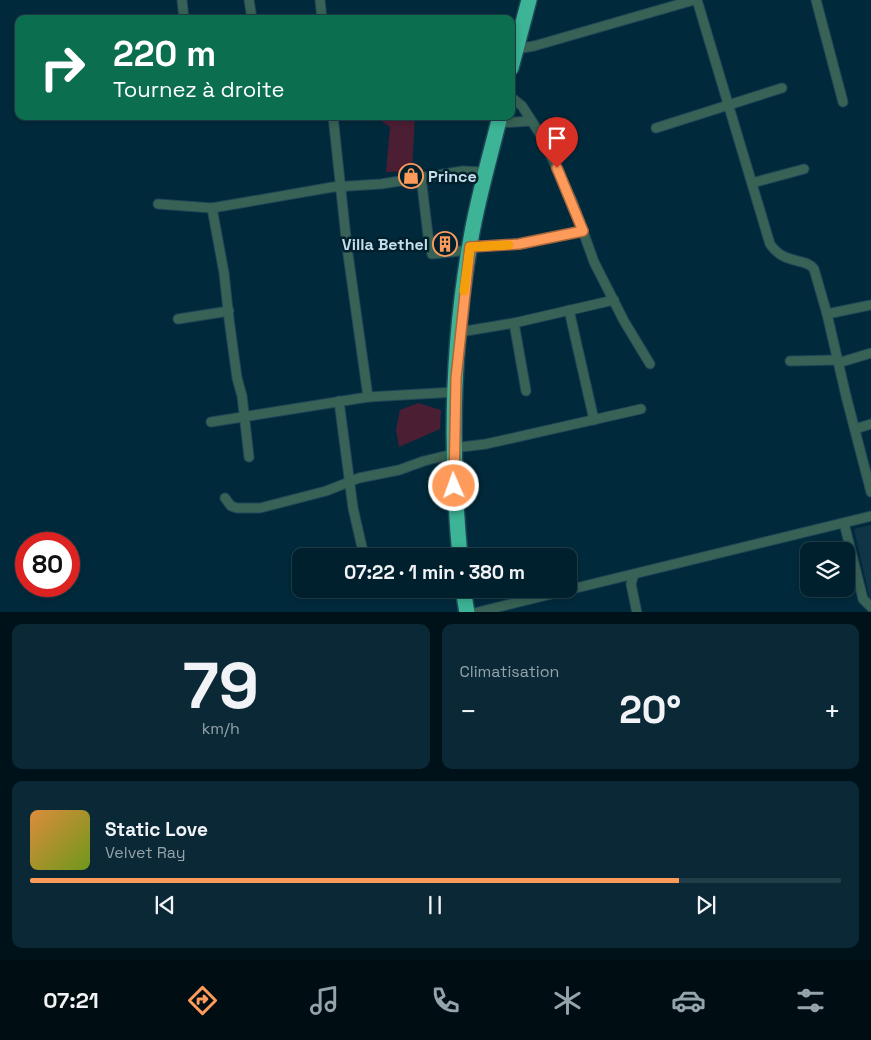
<!DOCTYPE html>
<html lang="fr">
<head>
<meta charset="utf-8">
<style>
	:root { --surface:#00202d; --page:#0a2835; --text:#f1f3f6; --muted:#95a3aa; --line:#223e49; --accent:#ff9b5a }
	body { margin:0; font-family:"Space Grotesk",sans-serif; background:var(--page); color:var(--text); height:100vh; display:flex; flex-direction:column; font-size:19px; white-space:nowrap }
	* { box-sizing:border-box; margin:0 }
	p { font-size:16px; color:var(--muted) }
	.icon { flex:none; width:28px; height:28px; fill:none; stroke:currentColor; stroke-width:2; stroke-linecap:round; stroke-linejoin:round }
	.map { position:relative; height:612px; overflow:hidden }
	.details { display:flex; flex-direction:column; gap:12px; padding:12px; background:#001219; flex:1 }
	.details>* { flex:none }
	.guide { position:absolute; left:15px; top:15px; width:500px; height:105px; border-radius:10px; box-shadow:0 2px 8px #0003,0 0 0 1px var(--line); background:#0b6e4f; color:#fff; overflow:hidden }
	.fabs { position:absolute; left:800px; top:542px; display:grid; gap:10px }
	.fabs a { display:grid; place-items:center; width:55px; height:55px; border-radius:10px; background:var(--surface); box-shadow:0 2px 8px #0003,0 0 0 1px var(--line); font-size:25px }
	.speed { position:absolute; left:15px; top:532px; display:flex; gap:10px; font-size:25px; font-weight:700; text-align:center }
	.speed>* { display:grid; place-content:center; width:65px; height:65px; border-radius:50%; background:var(--surface); box-shadow:0 2px 8px #0003,0 0 0 1px var(--line); line-height:1 }
	.speed .limit { border:8px solid #d22; background:#fff; color:#111 }
	.pin { position:absolute; display:grid; place-items:center; width:42px; height:42px; color:#fff; margin:-51px -21px; border-radius:50% 50% 50% 0; rotate:-45deg; box-shadow:0 0 5px #0007 }
	.pin .icon { rotate:45deg }
	.me { position:absolute; width:55px; margin:-28px; rotate:358deg; stroke-linejoin:round; filter:drop-shadow(0 0 4px #0008) }
	.turn { display:flex; align-items:center; gap:18px; height:105px; padding:0 15px; font-size:22px }
	.turn .icon { width:65px; height:65px; stroke-width:2.5 }
	.turn b { display:block; font-size:35px; line-height:42px }
	.big { font-size:38px; font-weight:600; line-height:1.1 }
	.details .card { flex:1; display:flex; flex-direction:column; justify-content:center; gap:8px; min-width:0; padding:0 18px; border-radius:10px; background:var(--page) }
	.details .dial { align-items:center; gap:0 }
	.dial b { font-size:65px; line-height:1 }
	.song { display:flex; align-items:center; gap:15px }
	.cover { width:60px; height:60px; border-radius:8px; background:linear-gradient(135deg,hsl(30 70% 55%),hsl(80 70% 35%)) }
	.played { height:5px; border-radius:2px; background:linear-gradient(90deg,var(--accent) 80%,var(--line) 80%) }
	.keys { display:flex; justify-content:space-around; direction:ltr }
	.heat { display:flex; justify-content:space-between; align-items:center; font-size:28px; direction:ltr }
	.details .tiles { flex:1; display:grid; gap:12px; grid-template-columns:1fr 1fr }
	.card:last-child { grid-column:span 2 }
	.trip { position:absolute; left:292px; top:548px; width:285px; height:50px; border-radius:10px; background:var(--surface); box-shadow:0 2px 8px #0003,0 0 0 1px var(--line); font-weight:600; line-height:50px; text-align:center }
	.dock { display:flex; height:80px; justify-content:space-around; align-items:center; background:#000d12; color:var(--muted) }
	.dock .icon { width:35px; height:35px }
	.dock .active { color:var(--accent) }
	.dock b { font-size:22px; color:var(--text) }
	.map>svg:first-child { display:block }
	.built { fill:#0f3547 }
	.green { fill:#4c1e34 }
	.lines { fill:none; stroke-linecap:round; stroke-linejoin:round }
	.street-casing { stroke:#204758; stroke-width:11 }
	.highway-casing { stroke:#204758; stroke-width:18 }
	.street { stroke:#386255; stroke-width:9 }
	.highway { stroke:#3cb495; stroke-width:15 }
	.route-casing { stroke:#a6653a; stroke-width:12 }
	.route { stroke:#ff9b5a; stroke-width:9 }
	.slow { stroke:#f59e0b; stroke-width:9 }
	.labels { text-anchor:middle; dominant-baseline:central; stroke-width:5; stroke-linejoin:round; paint-order:stroke }
	.poi-label { font-size:16px; font-weight:bold; fill:#c7dde9; stroke:#01202e; text-anchor:start }
</style>
</head>
<body>
<div class="map">
<svg width="871" height="613" viewBox="0 0 871 613">
	<rect width="100%" height="100%" fill="#002a3c"/>
	<!-- built -->
	<path class="built" d="M871,525V604L854,529Z"/>
	<!-- green -->
	<g class="green">
		<path d="M374,116H415L412,171L386,172L390,127Z"/>
		<path d="M418,403L441,410L440,429L399,447L396,430L400,410Z"/>
	</g>
	<g class="lines">
		<defs>
			<g id="street">
				<path d="M182,0L184,19"/>
				<path d="M249,0L252,19"/>
				<path d="M320,0L322,19"/>
				<path d="M697,0L770,244C785,266 806,257 814,269L827,314L846,396L871,492"/>
				<path d="M816,0L843,102"/>
				<path d="M516,49L534,46L694,0"/>
				<path d="M511,97L522,106L542,137L573,203L594,262L624,321L650,364"/>
				<path d="M333,116L347,247L368,397"/>
				<path d="M498,123L531,121"/>
				<path d="M656,128L782,88"/>
				<path d="M421,177L428,235L432,254L469,250"/>
				<path d="M752,183L804,169"/>
				<path d="M158,204L212,208L333,187L381,184L463,171L485,172"/>
				<path d="M212,208L224,273L229,319L237,378L242,396L249,457"/>
				<path d="M469,247L519,244L583,231"/>
				<path d="M569,310L594,420"/>
				<path d="M827,314L871,305"/>
				<path d="M178,319L229,311"/>
				<path d="M514,323L526,391"/>
				<path d="M460,332L514,323L614,300"/>
				<path d="M790,361L837,360"/>
				<path d="M838,363L871,353"/>
				<path d="M339,401L353,508L364,556"/>
				<path d="M211,422L368,397L455,392"/>
				<path d="M855,429L871,424"/>
				<path d="M453,448L486,444L641,409"/>
				<path d="M225,498L231,506L237,508H260L326,491L359,478L399,470L424,461L453,454"/>
				<path d="M844,523L863,599L871,607"/>
				<path d="M634,574L631,584L637,613"/>
				<path d="M474,613L871,516"/>
			</g>
			<g id="highway">
				<path d="M511,68L529,0"/>
				<path d="M460,556C450,450 452,343 471,238C478,197 490,157 500,116"/>
				<path d="M463,589L467,613"/>
			</g>
		</defs>
		<!-- street casing -->
		<use href="#street" class="street-casing"/>
		<!-- highway casing -->
		<use href="#highway" class="highway-casing"/>
		<!-- street -->
		<use href="#street" class="street"/>
		<!-- highway -->
		<use href="#highway" class="highway"/>
	</g>
	<g class="lines">
		<defs>
			<path id="route" d="M454,486L456,378L470,247L519,244L583,231L557,168"/>
		</defs>
		<!-- route casing -->
		<use href="#route" class="route-casing"/>
		<!-- route -->
		<use href="#route" class="route"/>
		<!-- slow -->
		<path class="slow" d="M464,291L470,247L509,245"/>
	</g>
	<!-- icons -->
	<defs>
		<symbol id="shop-ring" viewBox="-11 -11 22 22"><circle r="9.5" fill="#01202e" stroke="#ff9b5a" stroke-width="1.5"/><path d="M-5-2.5h2.3a2.7 3.5 0 0 1 5.4 0H5L5.5 6h-11ZM-1.5-2.5h3a1.5 2.3 0 0 0-3 0Z" fill="#ff9b5a"/></symbol>
		<symbol id="building-ring" viewBox="-11 -11 22 22"><circle r="9.5" fill="#01202e" stroke="#ff9b5a" stroke-width="1.5"/><path d="M-4-6H4V6H1V3H-1V6H-4ZM-2.5-4.3h1.7v1.8h-1.7ZM.8-4.3h1.7v1.8H.8ZM-2.5-1h1.7V.8h-1.7ZM.8-1h1.7V.8H.8Z" fill="#ff9b5a"/></symbol>
	</defs>
	<g fill-rule="evenodd">
		<use href="#shop-ring" x="397" y="162" width="28" height="28"/>
		<use href="#building-ring" x="431" y="230" width="28" height="28"/>
	</g>
	<g class="labels">
		<!-- poi labels -->
		<g class="poi-label">
			<text x="428" y="176">Prince</text>
			<text x="428" y="244" text-anchor="end">Villa Bethel</text>
		</g>
	</g>
</svg>
<div class="fabs">
<a><svg class="icon" aria-label="layers" viewBox="0 0 24 24"><path d="M12 4l9 5-9 5-9-5zM3 14l9 5 9-5"/></svg></a>
</div>
<div class="speed"><div class="limit">80</div></div>
<div class="pin" style="left:557px;top:168px;background:#d93025"><svg class="icon" aria-label="arrive" viewBox="0 0 24 24"><path d="M6 21V4h12l-3 4 3 4H6"/></svg></div>
<svg class="me" style="left:454px;top:486px" viewBox="-20 -20 40 40"><circle r="17" fill="#ff9b5a" stroke="#fff" stroke-width="3"/><path d="M0-11L8 9 0 5-8 9z" fill="#fff"/></svg>
<div class="trip">07:22 · 1 min · 380 m</div>
<div class="guide">
<div class="turn"><svg class="icon" aria-label="right" viewBox="0 0 24 24"><path d="M7 20v-9h11M14 6l5 5-5 5"/></svg><div><b>220 m</b>Tournez à droite</div></div>
</div>
</div>
<section class="details">
<div class="tiles">
<div class="card dial"><b>79</b><p>km/h</p></div>
<div class="card"><p>Climatisation</p>
<div class="heat"><a>−</a><b class="big">20°</b><a>+</a></div>
</div>
<div class="card">
<div class="song"><i class="cover"></i><div><b>Static Love</b><p>Velvet Ray</p></div></div>
<div class="played"></div>
<div class="keys"><svg class="icon" aria-label="previous" viewBox="0 0 24 24"><path d="M18 5L8 12l10 7zM5 5v14"/></svg><svg class="icon" aria-label="pause" viewBox="0 0 24 24"><path d="M8 5v14M16 5v14"/></svg><svg class="icon" aria-label="next" viewBox="0 0 24 24"><path d="M6 5l10 7-10 7zM19 5v14"/></svg></div>
</div>
</div>
</section>
<nav class="dock">
<b>07:21</b>
<svg class="icon active" aria-label="directions" viewBox="0 0 24 24"><path d="M12 3l9 9-9 9-9-9zM9 14v-3h6M13 9l2 2-2 2"/></svg>
<svg class="icon" aria-label="music" viewBox="0 0 24 24"><path d="M9 18V5l10-2v13"/><circle cx="6" cy="18" r="3"/><circle cx="16" cy="16" r="3"/></svg>
<svg class="icon" aria-label="phone" viewBox="0 0 24 24"><path d="M5 4h4l2 5-3 2q2 4 5 5l2-3 5 2v4C11 20 4 13 5 4z"/></svg>
<svg class="icon" aria-label="climate" viewBox="0 0 24 24"><path d="M12 3v18M4 7l16 10M4 17L20 7"/></svg>
<svg class="icon" aria-label="car" viewBox="0 0 24 24"><path d="M5 17H2v-5l4-1 3-4h7l3 4 3 1v5h-3M9 17h6M6 11h13"/><circle cx="7" cy="17" r="2"/><circle cx="17" cy="17" r="2"/></svg>
<svg class="icon" aria-label="filters" viewBox="0 0 24 24"><path d="M4 7h16M4 17h16"/><circle cx="9" cy="7" r="2"/><circle cx="15" cy="17" r="2"/></svg>
</nav>
</body>
</html>
